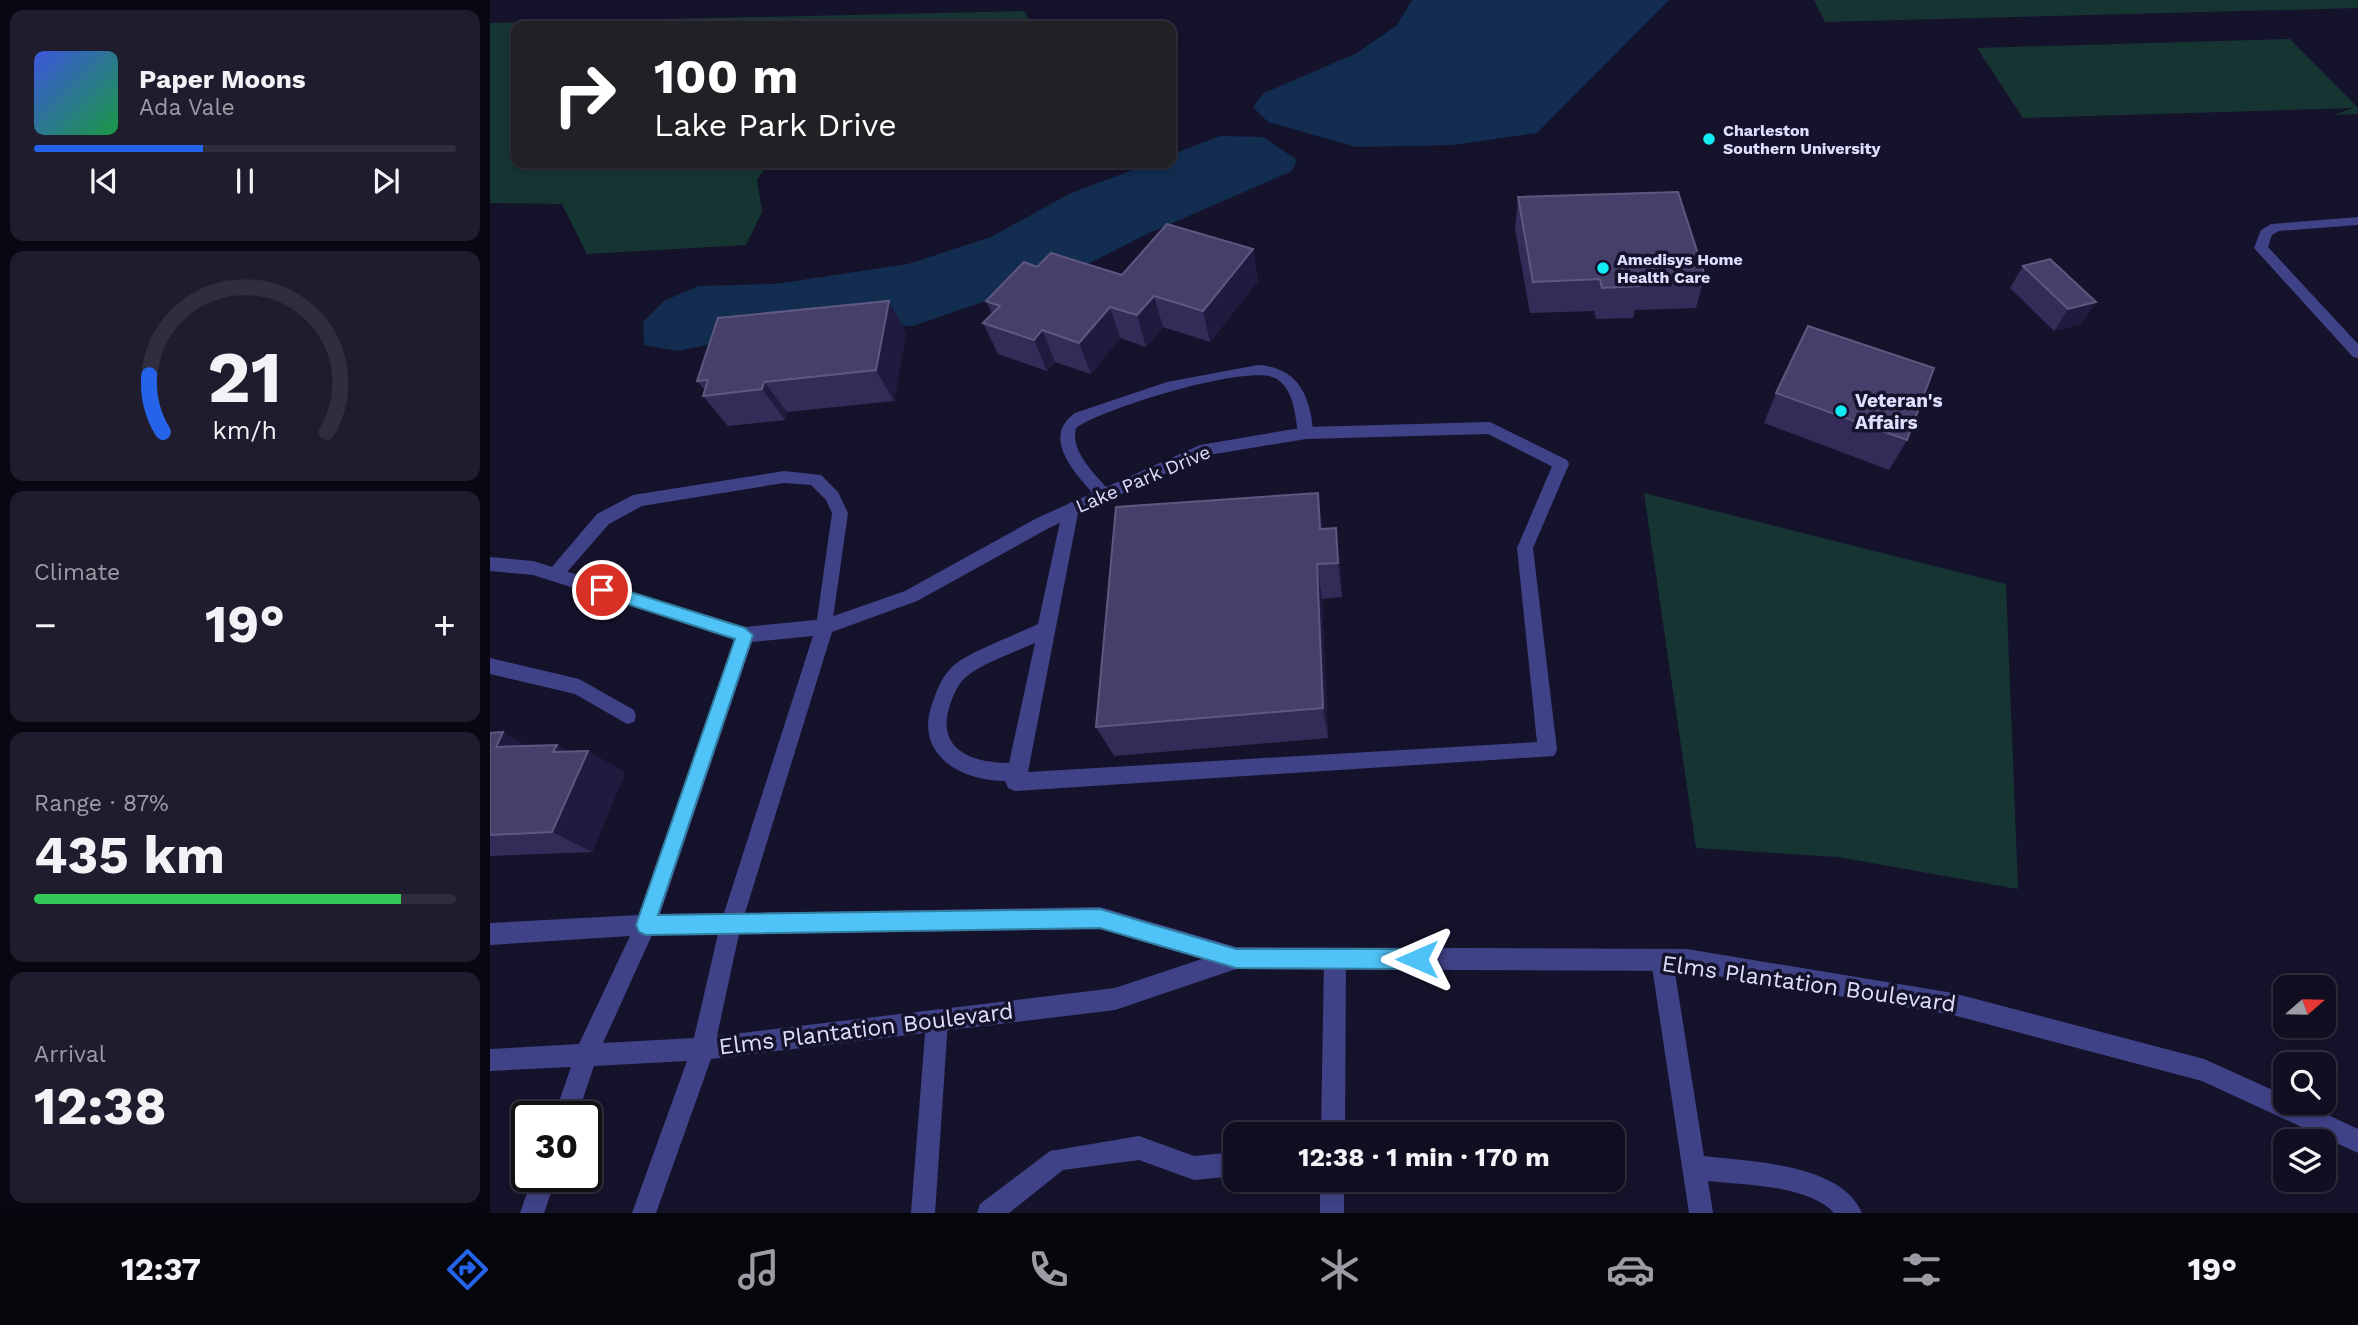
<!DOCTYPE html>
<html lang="en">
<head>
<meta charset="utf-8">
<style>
	:root { --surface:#100e20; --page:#1e1c2d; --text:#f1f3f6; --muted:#9c9ca5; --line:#302e3e; --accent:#2563eb }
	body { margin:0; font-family:"Work Sans",sans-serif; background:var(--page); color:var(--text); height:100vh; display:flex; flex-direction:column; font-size:26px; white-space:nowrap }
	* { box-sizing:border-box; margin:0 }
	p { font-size:23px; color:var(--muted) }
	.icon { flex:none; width:38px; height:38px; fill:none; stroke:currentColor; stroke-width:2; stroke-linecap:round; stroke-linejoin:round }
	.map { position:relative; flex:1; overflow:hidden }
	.side { display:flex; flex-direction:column; gap:10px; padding:10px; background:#090812; width:490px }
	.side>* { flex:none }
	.hud { position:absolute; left:21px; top:21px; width:665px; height:147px; border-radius:14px; box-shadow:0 4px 10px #0003,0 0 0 2px var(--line); background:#202124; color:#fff; overflow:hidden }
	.needle { width:46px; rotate:70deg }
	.fabs { position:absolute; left:1783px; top:975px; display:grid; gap:14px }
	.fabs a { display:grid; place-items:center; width:63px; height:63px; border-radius:14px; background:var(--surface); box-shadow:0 4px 10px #0003,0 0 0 2px var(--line); font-size:35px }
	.speed { position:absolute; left:21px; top:1101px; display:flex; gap:14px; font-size:35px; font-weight:700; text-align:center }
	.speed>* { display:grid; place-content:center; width:91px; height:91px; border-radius:50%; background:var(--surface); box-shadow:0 4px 10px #0003,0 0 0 2px var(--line); line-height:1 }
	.speed .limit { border:4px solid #111; border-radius:10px; background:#fff; color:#111 }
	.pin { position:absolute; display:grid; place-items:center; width:60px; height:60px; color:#fff; margin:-30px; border:4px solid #fff; border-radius:50%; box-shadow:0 2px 7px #0007 }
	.me { position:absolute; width:77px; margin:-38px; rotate:270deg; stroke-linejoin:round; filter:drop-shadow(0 0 5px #0008) }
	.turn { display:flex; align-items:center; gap:24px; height:147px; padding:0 28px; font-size:32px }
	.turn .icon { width:91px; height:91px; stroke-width:2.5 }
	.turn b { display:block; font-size:49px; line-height:60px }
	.big { font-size:52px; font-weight:700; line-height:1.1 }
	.side .tile { flex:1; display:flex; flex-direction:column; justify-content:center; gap:10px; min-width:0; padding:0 24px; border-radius:14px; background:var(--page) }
	.side .dial { align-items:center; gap:0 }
	.dial svg { height:182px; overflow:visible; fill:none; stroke:var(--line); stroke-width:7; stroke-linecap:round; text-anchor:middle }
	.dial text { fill:var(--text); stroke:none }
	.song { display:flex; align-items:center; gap:21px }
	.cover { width:84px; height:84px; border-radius:10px; background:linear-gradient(135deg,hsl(230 70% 55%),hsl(140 70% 35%)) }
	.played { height:7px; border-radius:4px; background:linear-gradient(90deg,var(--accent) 40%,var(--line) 40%) }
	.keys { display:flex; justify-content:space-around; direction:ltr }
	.heat { display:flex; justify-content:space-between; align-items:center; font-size:38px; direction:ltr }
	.charge { height:10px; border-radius:5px; background:linear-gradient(90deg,#34c759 87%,var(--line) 0) }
	.trip { position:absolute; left:733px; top:1122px; width:402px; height:70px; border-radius:14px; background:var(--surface); box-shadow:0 4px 10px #0003,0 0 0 2px var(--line); font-weight:700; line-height:70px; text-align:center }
	.tabs { display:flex; height:112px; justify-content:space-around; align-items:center; background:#06060d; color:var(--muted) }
	.tabs .icon { width:49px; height:49px }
	.tabs .selected { color:var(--accent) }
	.tabs b { font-size:32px; color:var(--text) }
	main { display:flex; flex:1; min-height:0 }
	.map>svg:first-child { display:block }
	.green { fill:#163532 }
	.water { fill:#122d50 }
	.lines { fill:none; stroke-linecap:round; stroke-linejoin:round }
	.lane { fill:#404288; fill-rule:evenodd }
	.street { fill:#404288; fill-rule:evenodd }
	.wall { fill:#332c58 }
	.shaded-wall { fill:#1f1a3e }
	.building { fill:#463f69; stroke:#5e5881; stroke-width:2 }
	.route { fill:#4fc3f7; stroke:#337fa1; stroke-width:2 }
	.poi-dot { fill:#13ebf5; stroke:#15132b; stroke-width:2.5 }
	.labels { text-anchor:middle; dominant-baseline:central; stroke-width:7; stroke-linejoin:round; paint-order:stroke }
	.far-poi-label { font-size:16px; font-weight:bold; fill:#e0defe; stroke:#15132b; text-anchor:start }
	.poi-label { font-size:19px; font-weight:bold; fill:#e0defe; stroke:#15132b; text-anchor:start }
	.street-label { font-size:19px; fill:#e0defe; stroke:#15132b }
	.near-street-label { font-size:23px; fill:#e0defe; stroke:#15132b }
</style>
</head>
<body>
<main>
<section class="side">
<div class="tile">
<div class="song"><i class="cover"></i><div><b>Paper Moons</b><p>Ada Vale</p></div></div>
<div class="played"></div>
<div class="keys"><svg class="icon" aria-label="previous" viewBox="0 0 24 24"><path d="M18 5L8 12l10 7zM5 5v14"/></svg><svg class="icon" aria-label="pause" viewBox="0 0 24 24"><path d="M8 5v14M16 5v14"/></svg><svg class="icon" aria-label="next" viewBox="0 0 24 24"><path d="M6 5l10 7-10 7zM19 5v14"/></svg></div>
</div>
<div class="tile dial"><svg viewBox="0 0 100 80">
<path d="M14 69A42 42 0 1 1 86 69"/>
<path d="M14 69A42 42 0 0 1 8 44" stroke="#2563eb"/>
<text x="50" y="56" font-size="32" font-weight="700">21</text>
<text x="50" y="72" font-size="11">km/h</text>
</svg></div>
<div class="tile"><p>Climate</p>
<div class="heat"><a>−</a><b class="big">19°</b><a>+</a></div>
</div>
<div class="tile"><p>Range · 87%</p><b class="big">435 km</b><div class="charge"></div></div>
<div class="tile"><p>Arrival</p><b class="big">12:38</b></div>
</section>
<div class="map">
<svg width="1868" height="1213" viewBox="0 0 1868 1213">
	<rect width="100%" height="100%" fill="#15132b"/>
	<!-- green -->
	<g class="green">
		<path d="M1324,0H1868V8L1335,22Z"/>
		<path d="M534,11L543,26H26V163H279L267,180L272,212L256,245L97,254L72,204L0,203V23Z"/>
		<path d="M1800,39L1868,108V114L1844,115L1863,108L1533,118L1487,48Z"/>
		<path d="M1154,493L1516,584L1528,889L1348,857L1206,848Z"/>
	</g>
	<!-- water -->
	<g class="water">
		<path d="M922,0H1179L1047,133L963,145L866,147L778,122L763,107L774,93L867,53L907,25Z"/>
		<path d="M730,136L773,137L807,160L802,171L657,234L588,269L423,326L322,323L188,351L154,345L153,322L174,301L208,286L285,284L418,264L501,237L579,194L661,163H681V155Z"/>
	</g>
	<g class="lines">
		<!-- lane -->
		<g class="lane">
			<path d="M1868,217V225L1789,231L1782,235L1778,247L1868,344V358L1863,357L1764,248L1771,230L1781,224Z"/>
			<path d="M768,365C799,367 815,384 821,415C822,423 824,430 821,437H811L808,433C805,414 804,391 787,379C761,362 612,409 586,428C580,451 604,473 618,489L620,493L618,497H606C586,474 550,438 585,413L677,382Z"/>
			<path d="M1071,458L1079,464L1043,548L1067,750L1064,756L525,791L518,788L515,781C471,781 424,755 442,704C447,690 451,678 462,667C476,653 528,634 548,624L573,508L581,502L589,508L538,772L1047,742L1027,548L1063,464ZM545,643L519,763C481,763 445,749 460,705C464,694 467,685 476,677C492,663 525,652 545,643Z"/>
			<path d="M294,471L331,475L348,492L358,513L341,632L335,635L329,632L326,627L342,513L336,500L321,485L294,483L152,506L119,524L70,580H58L55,575L107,514L143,495Z"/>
			<path d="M0,658L89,679L144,710L146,716L144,722L137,724L85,694L0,674Z"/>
			<path d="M845,948L853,951L856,959L855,1134H831L834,959L837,951Z"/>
			<path d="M1172,949L1180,952L1183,960L1214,1156C1261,1162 1351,1163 1372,1213H1344C1319,1185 1254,1185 1218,1181L1223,1213H1199L1161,960L1164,952Z"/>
			<path d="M447,1010L455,1013L458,1021L445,1213H421L436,1021L439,1013Z"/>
			<path d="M649,1136L704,1156L746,1152V1176L704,1180L649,1160L573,1170L519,1213H487L490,1204L560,1151Z"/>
			<rect x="830" y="1180" width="24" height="33"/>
		</g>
		<!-- street -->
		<g class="street">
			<path d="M1000,422L1077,460L1079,464L1077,468H1065L998,434L816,439L713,456L559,528L427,601L342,632L255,913L610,907L746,947L1197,949L1463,993L1714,1059L1796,1096V1102H1810L1868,1129V1153L1712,1081L1463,1015L1197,971L746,969L625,1010L221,1059L166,1213H142L197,1061L104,1066L87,1116H64L81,1067L0,1071V1049L89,1044L140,936L0,945V923L149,915L245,639L43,575L0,571V557L43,561L255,627L335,619L415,591L547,518L710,445L816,427ZM323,636L234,913L170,914L262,642ZM610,929L712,959L625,988L227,1036L249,934ZM228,934L204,1038L113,1043L162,935Z"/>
			<path d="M43,1176H67L54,1213H30Z"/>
		</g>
	</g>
	<!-- wall -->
	<g class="wall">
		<path d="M1028,197L1215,276L1206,308L1145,310L1143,318L1106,319L1104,311L1040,313L1025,229Z"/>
		<path d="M763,249L768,281L720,342L673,327L656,347L630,338L601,374L565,362L557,371L508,354L493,323L502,314L496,301L547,267L632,275Z"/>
		<path d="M1533,266L1606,302L1591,324L1564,331L1520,288Z"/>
		<path d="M416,332L404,401L297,412L295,420L238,426L213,396L215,390L207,381Z"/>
		<path d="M1286,393L1417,440L1399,470L1274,423Z"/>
		<path d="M833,528L850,563L852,597L832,599L838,738L624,756L606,727Z"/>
		<path d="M0,733L37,746L67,745L78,751H98L135,773L102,852L0,856Z"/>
	</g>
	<!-- shaded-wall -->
	<g class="shaded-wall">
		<path d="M763,249L768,281L720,342L713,311Z"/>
		<path d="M664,296L673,327L656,347L647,315Z"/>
		<path d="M399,301L416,332L404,401L386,370Z"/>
		<path d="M1606,302L1591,324L1564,331L1578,309Z"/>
		<path d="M620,307L630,338L601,374L589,343Z"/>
		<path d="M552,330L565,362L557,371L544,340Z"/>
		<path d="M274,382L297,412L295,420L272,389Z"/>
		<path d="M828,493L833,529L835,564L830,529Z"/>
		<path d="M846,528L850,563L852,597L848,563Z"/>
		<path d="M827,564L832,599L838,738L833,708Z"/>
		<path d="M13,732L53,755L0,752Z"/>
		<path d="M67,745L94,761L98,751L135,773L102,852L62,832L63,752Z"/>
	</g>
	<!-- building -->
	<g class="building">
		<path d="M1188,192L1215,276L1148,279L1150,286L1112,288L1110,279L1043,282L1028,197Z"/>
		<path d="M677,224L763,249L713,311L664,296L647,315L620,307L589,343L552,330L544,340L493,323L510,306L496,301L534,262L547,267L561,253L632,275Z"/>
		<path d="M1560,259L1606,302L1578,309L1533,266Z"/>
		<path d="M399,301L386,370L274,382L272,389L213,396L218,380L207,381L228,318Z"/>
		<path d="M1318,326L1444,368L1417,440L1286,393Z"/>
		<path d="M828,493L830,529L846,528L848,563L827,564L833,708L606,727L626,507Z"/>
		<path d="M13,732L6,747L67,745L63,752L98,751L62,832L0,835V733Z"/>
	</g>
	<!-- route -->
	<path class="route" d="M112,583L255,628L263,635L168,915L610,909L746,949H927L934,952L936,959L934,966L927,969L746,968L610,928L156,935L149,932L146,925L245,639L106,594L104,590Z"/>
	<!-- markers -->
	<g class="poi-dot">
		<circle cx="1219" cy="139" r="7"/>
		<circle cx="1113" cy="268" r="7"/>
		<circle cx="1351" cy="411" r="7"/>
	</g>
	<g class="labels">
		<!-- far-poi labels -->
		<g class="far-poi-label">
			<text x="1233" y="130">Charleston<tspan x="1233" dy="18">Southern University</tspan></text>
			<text x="1127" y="259">Amedisys Home<tspan x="1127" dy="18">Health Care</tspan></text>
		</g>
		<!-- poi labels -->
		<g class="poi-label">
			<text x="1365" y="400">Veteran's<tspan x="1365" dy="22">Affairs</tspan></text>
		</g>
		<!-- street labels -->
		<g class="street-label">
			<text transform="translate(653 479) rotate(-23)">Lake Park Drive</text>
		</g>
		<!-- near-street labels -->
		<g class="near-street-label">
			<text transform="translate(1319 984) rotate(8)">Elms Plantation Boulevard</text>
			<text transform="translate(376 1029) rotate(-7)">Elms Plantation Boulevard</text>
		</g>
	</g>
</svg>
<div class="fabs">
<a><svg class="needle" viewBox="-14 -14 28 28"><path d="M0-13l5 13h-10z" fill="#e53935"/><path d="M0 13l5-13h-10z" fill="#9c9ca5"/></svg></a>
<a><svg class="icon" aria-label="search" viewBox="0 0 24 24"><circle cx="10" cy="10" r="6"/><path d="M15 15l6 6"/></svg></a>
<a><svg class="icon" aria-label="layers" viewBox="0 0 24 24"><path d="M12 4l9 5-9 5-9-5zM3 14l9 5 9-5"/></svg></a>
</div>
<div class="speed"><div class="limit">30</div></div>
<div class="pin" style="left:112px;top:590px;background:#d93025"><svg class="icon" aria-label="arrive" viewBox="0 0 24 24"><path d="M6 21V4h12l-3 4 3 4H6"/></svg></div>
<svg class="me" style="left:927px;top:959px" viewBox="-20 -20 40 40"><path d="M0-17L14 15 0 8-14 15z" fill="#4fc3f7" stroke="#fff" stroke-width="4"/></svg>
<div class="trip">12:38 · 1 min · 170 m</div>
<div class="hud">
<div class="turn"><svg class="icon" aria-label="right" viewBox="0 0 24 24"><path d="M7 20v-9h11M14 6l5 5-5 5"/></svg><div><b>100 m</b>Lake Park Drive</div></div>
</div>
</div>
</main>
<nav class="tabs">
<b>12:37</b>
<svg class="icon selected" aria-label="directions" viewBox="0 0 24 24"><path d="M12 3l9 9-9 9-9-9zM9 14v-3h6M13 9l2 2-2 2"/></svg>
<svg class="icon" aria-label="music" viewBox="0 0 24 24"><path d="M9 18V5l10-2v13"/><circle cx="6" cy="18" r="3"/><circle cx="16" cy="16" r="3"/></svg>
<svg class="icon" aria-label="phone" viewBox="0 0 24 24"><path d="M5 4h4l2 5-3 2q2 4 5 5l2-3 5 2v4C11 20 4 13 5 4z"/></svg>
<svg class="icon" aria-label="climate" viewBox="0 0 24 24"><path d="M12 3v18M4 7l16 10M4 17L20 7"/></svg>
<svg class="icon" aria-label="car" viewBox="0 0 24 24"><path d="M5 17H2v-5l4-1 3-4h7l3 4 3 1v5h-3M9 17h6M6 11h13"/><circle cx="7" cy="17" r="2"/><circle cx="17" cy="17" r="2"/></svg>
<svg class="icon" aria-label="filters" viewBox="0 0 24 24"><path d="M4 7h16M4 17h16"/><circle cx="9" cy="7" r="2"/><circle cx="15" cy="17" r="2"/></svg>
<b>19°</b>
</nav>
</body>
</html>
